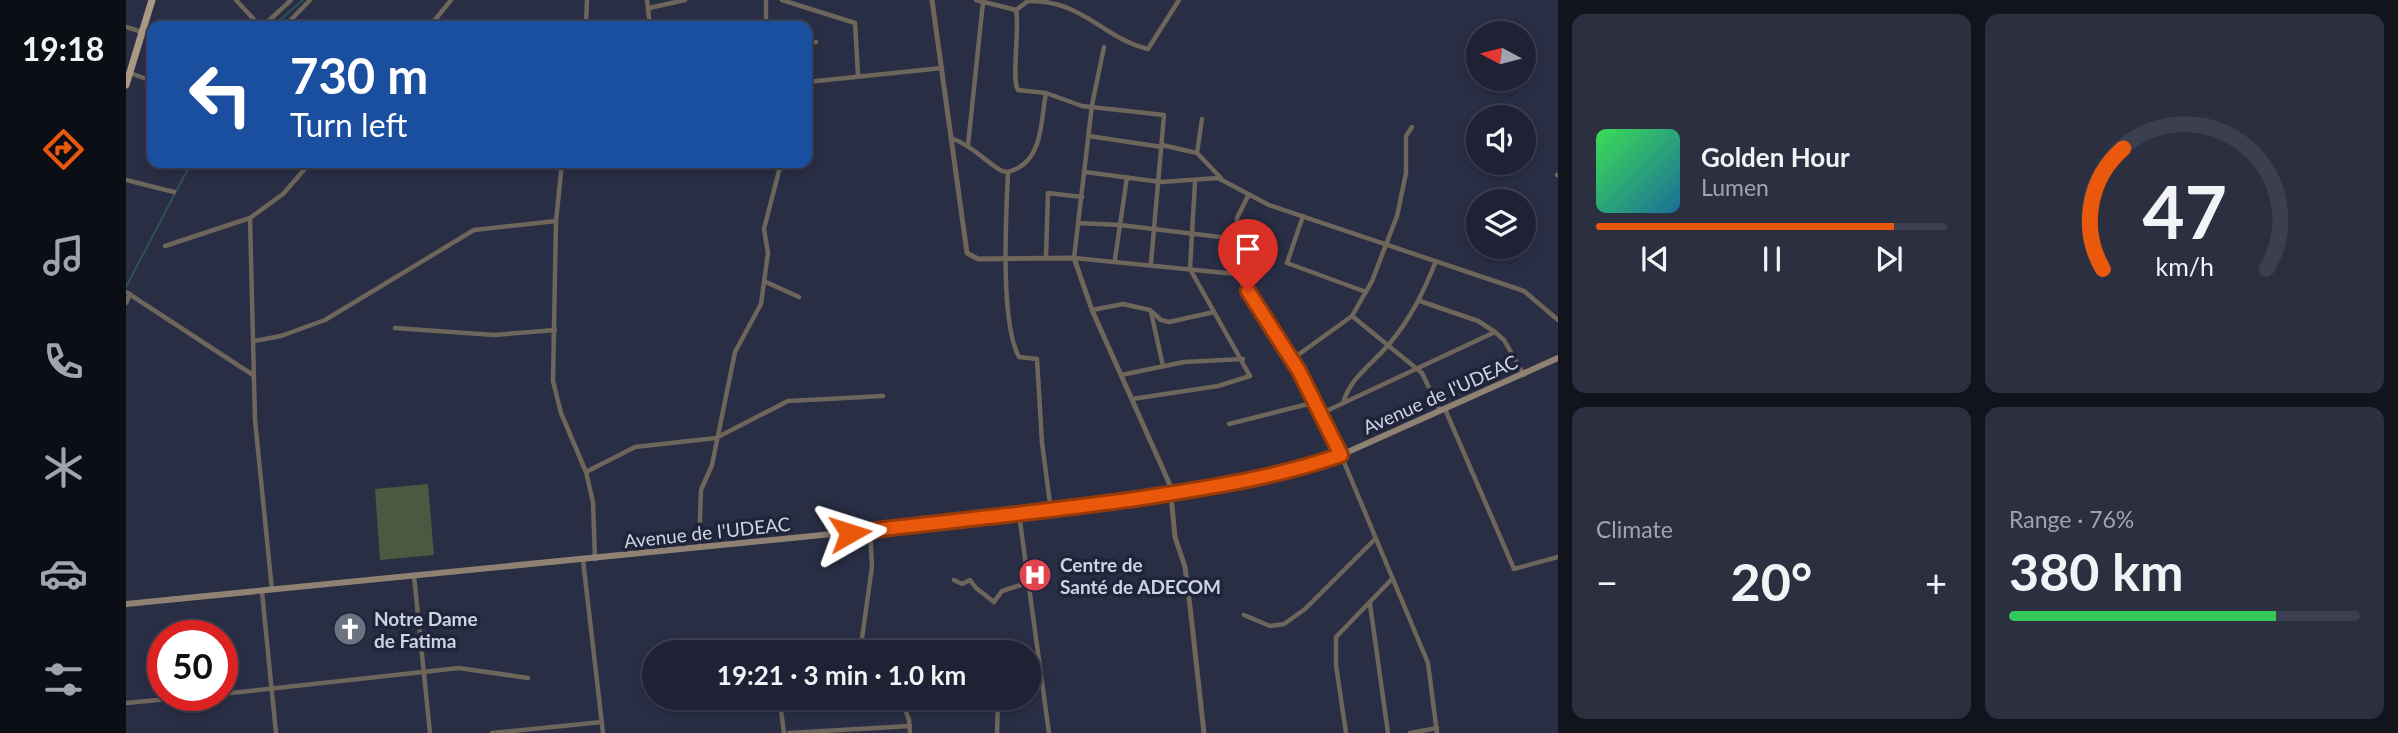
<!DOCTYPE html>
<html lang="en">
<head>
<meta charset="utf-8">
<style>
	:root { --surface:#1f2234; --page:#2c2f40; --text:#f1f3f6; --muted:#a1a4ac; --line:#3c3f4f; --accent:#ea580c }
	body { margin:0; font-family:Lato,sans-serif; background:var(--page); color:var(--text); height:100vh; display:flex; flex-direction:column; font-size:26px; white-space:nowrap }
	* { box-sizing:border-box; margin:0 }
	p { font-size:23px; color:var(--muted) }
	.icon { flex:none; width:38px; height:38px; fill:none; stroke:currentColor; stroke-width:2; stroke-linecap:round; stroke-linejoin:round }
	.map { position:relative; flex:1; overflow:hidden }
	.sheet { display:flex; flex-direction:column; gap:14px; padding:14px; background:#11131d; width:840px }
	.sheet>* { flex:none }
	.banner { position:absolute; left:21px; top:21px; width:665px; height:147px; border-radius:14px; box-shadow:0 4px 10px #0003,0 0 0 2px var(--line); background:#1a4fa0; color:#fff; overflow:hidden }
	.needle { width:46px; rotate:277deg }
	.tools { position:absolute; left:1340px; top:21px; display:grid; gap:14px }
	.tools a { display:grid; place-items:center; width:70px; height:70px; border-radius:50%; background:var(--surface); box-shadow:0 4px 10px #0003,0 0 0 2px var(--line); font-size:35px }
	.speed { position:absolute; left:21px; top:620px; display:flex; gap:14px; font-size:35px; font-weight:700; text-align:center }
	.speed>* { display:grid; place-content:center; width:91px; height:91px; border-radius:50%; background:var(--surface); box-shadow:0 4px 10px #0003,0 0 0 2px var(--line); line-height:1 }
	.speed .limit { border:10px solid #d22; background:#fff; color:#111 }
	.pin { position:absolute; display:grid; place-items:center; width:60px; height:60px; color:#fff; margin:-72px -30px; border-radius:50% 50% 50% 0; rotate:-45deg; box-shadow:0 0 7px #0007 }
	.pin .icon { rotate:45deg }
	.me { position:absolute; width:77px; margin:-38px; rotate:84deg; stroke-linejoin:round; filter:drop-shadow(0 0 5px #0008) }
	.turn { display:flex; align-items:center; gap:24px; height:147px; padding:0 28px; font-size:32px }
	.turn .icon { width:91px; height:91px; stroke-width:2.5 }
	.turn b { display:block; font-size:49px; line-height:60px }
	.big { font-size:52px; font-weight:700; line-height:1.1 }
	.sheet .tile { flex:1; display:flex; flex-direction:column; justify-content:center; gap:10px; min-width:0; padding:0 24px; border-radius:14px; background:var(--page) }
	.sheet .dial { align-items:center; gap:0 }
	.dial svg { height:182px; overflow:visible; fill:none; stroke:var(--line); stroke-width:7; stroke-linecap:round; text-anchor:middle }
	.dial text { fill:var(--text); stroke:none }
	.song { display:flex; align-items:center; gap:21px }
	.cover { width:84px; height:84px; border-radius:10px; background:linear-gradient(135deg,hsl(130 70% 55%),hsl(200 70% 35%)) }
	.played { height:7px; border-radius:4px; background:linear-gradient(90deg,var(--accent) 85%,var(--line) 85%) }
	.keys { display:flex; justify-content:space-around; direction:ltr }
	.heat { display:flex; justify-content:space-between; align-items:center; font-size:38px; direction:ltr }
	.charge { height:10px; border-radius:5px; background:linear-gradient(90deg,#34c759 76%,var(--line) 0) }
	.sheet .tiles { flex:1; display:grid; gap:14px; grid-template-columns:repeat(2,1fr) }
	.trip { position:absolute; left:516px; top:640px; width:399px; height:70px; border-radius:35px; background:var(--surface); box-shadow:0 4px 10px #0003,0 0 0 2px var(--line); font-weight:700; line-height:70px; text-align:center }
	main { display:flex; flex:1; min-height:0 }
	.tab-bar { display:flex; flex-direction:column; width:126px; justify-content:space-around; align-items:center; background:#0c0e15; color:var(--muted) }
	.tab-bar .icon { width:49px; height:49px }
	.tab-bar .on { color:var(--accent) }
	.tab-bar b { font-size:32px; color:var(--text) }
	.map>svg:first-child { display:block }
	.green { fill:#4d5841 }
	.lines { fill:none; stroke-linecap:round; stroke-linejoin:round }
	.stream { stroke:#2c5254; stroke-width:2 }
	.minor { stroke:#6e655b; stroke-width:4.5 }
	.tertiary { stroke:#6e655b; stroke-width:5 }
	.secondary { stroke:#908273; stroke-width:6 }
	.primary { stroke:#aa9985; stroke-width:7 }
	.route-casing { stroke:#983908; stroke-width:18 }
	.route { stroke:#ea580c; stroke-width:12 }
	.labels { text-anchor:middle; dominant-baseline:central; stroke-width:7; stroke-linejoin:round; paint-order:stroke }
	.street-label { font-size:19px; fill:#ced3e1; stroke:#1f243a }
	.poi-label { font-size:19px; font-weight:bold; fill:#ced3e1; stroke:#1f243a; text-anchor:start }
</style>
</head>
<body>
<main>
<nav class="tab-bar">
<b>19:18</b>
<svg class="icon on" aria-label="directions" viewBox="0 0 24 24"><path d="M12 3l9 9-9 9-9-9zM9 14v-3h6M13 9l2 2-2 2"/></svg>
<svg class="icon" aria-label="music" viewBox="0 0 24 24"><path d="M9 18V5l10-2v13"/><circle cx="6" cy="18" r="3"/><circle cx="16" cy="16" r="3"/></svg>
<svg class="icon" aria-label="phone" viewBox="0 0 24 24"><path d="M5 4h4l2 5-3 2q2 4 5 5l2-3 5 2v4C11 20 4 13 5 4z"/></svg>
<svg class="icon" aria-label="climate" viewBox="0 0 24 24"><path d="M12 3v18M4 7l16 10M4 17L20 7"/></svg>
<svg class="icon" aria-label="car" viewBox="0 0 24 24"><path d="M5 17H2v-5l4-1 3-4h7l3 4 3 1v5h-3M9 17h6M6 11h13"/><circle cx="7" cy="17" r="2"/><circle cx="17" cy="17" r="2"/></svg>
<svg class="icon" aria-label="filters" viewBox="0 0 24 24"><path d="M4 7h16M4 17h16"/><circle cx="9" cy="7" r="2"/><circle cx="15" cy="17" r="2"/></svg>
</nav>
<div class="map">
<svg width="1432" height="733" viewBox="0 0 1432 733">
	<rect width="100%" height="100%" fill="#292e45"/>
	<!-- green -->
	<path class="green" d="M302,484L308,555L254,560L249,489Z"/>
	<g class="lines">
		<!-- stream -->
		<g class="stream">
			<path d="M147,26L177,0"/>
			<path d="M0,287L65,163"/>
		</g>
		<!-- minor -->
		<g class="minor">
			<path d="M110,0L134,26"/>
			<path d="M521,0L524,26"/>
			<path d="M656,0L729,23L732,75"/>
			<path d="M850,0L890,10C894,29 885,80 892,90L920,93L956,106L1038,115L1025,263"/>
			<path d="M523,8L559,0"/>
			<path d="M890,10L902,1C958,0 976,38 1022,49L1053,0"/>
			<path d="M137,26L165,0"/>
			<path d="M159,26L184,0"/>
			<path d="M304,26L325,0"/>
			<path d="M460,26L461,0"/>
			<path d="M640,26V0"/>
			<path d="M0,27L16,32"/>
			<path d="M681,43L690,42"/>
			<path d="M978,47L966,105L948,258L1110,274"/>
			<path d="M4,73L26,81"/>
			<path d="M681,82L816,68"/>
			<path d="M1286,127L1280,136V173L1271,216L1246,281L1226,316L1296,373L1314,411"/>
			<path d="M963,136L1036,147"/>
			<path d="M825,138C844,145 855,157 871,168C879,174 884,172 892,168C917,155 915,118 920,93"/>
			<path d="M842,145L857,2"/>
			<path d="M1036,145L1071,153L1095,178"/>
			<path d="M1071,153L1076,119"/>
			<path d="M436,163L430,221L427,381L435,413L460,472L467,502L469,559"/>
			<path d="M959,172L1035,182L1092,178L1143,205L1398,291L1432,320"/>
			<path d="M882,173C880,215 874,323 893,357L911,359L916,443L925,511"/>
			<path d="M1431,175H1432"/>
			<path d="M1001,177L994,225L1111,239"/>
			<path d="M0,180L48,192"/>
			<path d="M1122,196L1111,218L1110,274L1173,371L1215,455L1302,663L1311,733"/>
			<path d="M1177,216L1161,263L1240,292"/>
			<path d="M124,218L129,420L146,590"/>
			<path d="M952,223L994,225L989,259"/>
			<path d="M39,246L124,218L157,194L184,163"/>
			<path d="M920,257L922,193L956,197"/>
			<path d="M640,282L673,297"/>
			<path d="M0,292L127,375"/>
			<path d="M1294,301L1352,321L1369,332"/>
			<path d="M0,303L4,294"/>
			<path d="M966,310L997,304L1024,310L1035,320L1043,322L1088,312"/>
			<path d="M1025,312L1037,366"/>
			<path d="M269,328L368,335L429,330"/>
			<path d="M128,341L155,336L199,320L348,230L430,221"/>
			<path d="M1165,360L1226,316"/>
			<path d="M995,375L1058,362L1117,359"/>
			<path d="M1006,399L1092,386L1124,376L1064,269L1069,182"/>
			<path d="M1217,403C1225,376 1247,364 1264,343C1285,318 1298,291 1310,261"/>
			<path d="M1319,409L1388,569L1432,557"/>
			<path d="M1196,413L1369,332L1378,340L1398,375"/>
			<path d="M1103,424L1190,402"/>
			<path d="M460,472L509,447L590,438L662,401L757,396"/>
			<path d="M893,514L923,733"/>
			<path d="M573,547L575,490L586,465L609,352L635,304L642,253L638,229L655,163"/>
			<path d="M457,560L477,733"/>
			<path d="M288,576L304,733"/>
			<path d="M828,580L836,584L844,580L850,588L868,602L876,591L901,583"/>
			<path d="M136,592L150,733"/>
			<path d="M1244,604L1262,733"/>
			<path d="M1118,615L1144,626L1158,624L1179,609L1249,539"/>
			<path d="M734,653L746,566L744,530"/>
			<path d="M96,694L333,668L402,678"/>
			<path d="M657,698L654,703L658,733"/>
			<path d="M775,698L783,720L784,733"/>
			<path d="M0,703L85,695"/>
			<path d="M366,733L476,722"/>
			<path d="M663,733L784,726"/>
			<path d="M871,733L872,698"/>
			<path d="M1220,733L1210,665V637L1266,579"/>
			<path d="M1284,733L1311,728"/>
		</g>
		<!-- tertiary -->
		<path class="tertiary" d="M806,0L841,253L852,259L948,258L966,310L1044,485L1049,537L1059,567L1064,606L1078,733"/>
		<!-- secondary -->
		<path class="secondary" d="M0,604L797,525L925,511L1163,473L1215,455L1432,358"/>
		<!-- primary -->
		<path class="primary" d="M0,85L26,0"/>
	</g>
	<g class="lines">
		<defs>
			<path id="route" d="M724,533C822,521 919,512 1016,498C1086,487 1148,478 1215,455L1173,371L1122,291"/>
		</defs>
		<!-- route casing -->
		<use href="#route" class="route-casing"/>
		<!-- route -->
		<use href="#route" class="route"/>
	</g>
	<!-- icons -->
	<defs>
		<symbol id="hospital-disc" viewBox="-11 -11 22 22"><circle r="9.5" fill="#e0444e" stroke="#1f243a"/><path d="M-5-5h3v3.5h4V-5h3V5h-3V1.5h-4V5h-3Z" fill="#fff"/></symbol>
		<symbol id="church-disc" viewBox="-11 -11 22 22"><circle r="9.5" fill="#6b7280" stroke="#1f243a"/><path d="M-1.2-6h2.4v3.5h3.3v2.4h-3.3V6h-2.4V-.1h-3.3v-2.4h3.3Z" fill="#fff"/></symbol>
	</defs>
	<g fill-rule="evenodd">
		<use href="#hospital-disc" x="890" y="556" width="38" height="38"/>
		<use href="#church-disc" x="205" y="610" width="38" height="38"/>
	</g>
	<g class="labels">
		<!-- street labels -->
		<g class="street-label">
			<text transform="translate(1314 394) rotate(-24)">Avenue de I'UDEAC</text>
			<text transform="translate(581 532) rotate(-6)">Avenue de I'UDEAC</text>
		</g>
		<!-- poi labels -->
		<g class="poi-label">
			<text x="934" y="564">Centre de<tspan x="934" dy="22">Santé de ADECOM</tspan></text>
			<text x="248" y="618">Notre Dame<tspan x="248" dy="22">de Fatima</tspan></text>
		</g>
	</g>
</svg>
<div class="tools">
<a><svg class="needle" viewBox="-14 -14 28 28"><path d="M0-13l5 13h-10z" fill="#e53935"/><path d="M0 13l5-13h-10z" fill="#a1a4ac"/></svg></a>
<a><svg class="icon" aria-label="sound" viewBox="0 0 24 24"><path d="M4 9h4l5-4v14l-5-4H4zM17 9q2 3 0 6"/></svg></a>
<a><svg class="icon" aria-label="layers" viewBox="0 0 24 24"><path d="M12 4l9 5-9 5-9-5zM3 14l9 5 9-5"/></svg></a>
</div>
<div class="speed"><div class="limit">50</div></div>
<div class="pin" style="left:1122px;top:291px;background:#d93025"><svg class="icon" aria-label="arrive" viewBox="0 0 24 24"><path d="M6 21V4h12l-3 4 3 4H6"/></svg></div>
<svg class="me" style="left:724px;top:533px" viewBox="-20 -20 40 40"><path d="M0-17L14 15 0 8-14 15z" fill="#ea580c" stroke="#fff" stroke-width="4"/></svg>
<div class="trip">19:21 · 3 min · 1.0 km</div>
<div class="banner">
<div class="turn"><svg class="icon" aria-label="left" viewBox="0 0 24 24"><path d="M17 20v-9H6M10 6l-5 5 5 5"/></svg><div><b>730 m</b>Turn left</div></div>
</div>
</div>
<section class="sheet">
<div class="tiles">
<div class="tile">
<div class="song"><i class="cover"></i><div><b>Golden Hour</b><p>Lumen</p></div></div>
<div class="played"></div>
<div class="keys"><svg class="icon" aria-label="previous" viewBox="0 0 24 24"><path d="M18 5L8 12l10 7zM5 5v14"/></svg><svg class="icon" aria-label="pause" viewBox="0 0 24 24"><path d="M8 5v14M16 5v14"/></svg><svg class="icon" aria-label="next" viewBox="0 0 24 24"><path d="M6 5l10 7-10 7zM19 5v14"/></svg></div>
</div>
<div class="tile dial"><svg viewBox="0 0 100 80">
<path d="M14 69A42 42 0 1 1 86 69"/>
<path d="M14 69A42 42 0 0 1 23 16" stroke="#ea580c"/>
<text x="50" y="56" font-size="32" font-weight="700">47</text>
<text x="50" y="72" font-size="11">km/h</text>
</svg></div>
<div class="tile"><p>Climate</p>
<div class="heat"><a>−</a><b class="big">20°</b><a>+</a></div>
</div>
<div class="tile"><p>Range · 76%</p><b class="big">380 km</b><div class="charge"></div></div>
</div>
</section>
</main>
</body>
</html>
